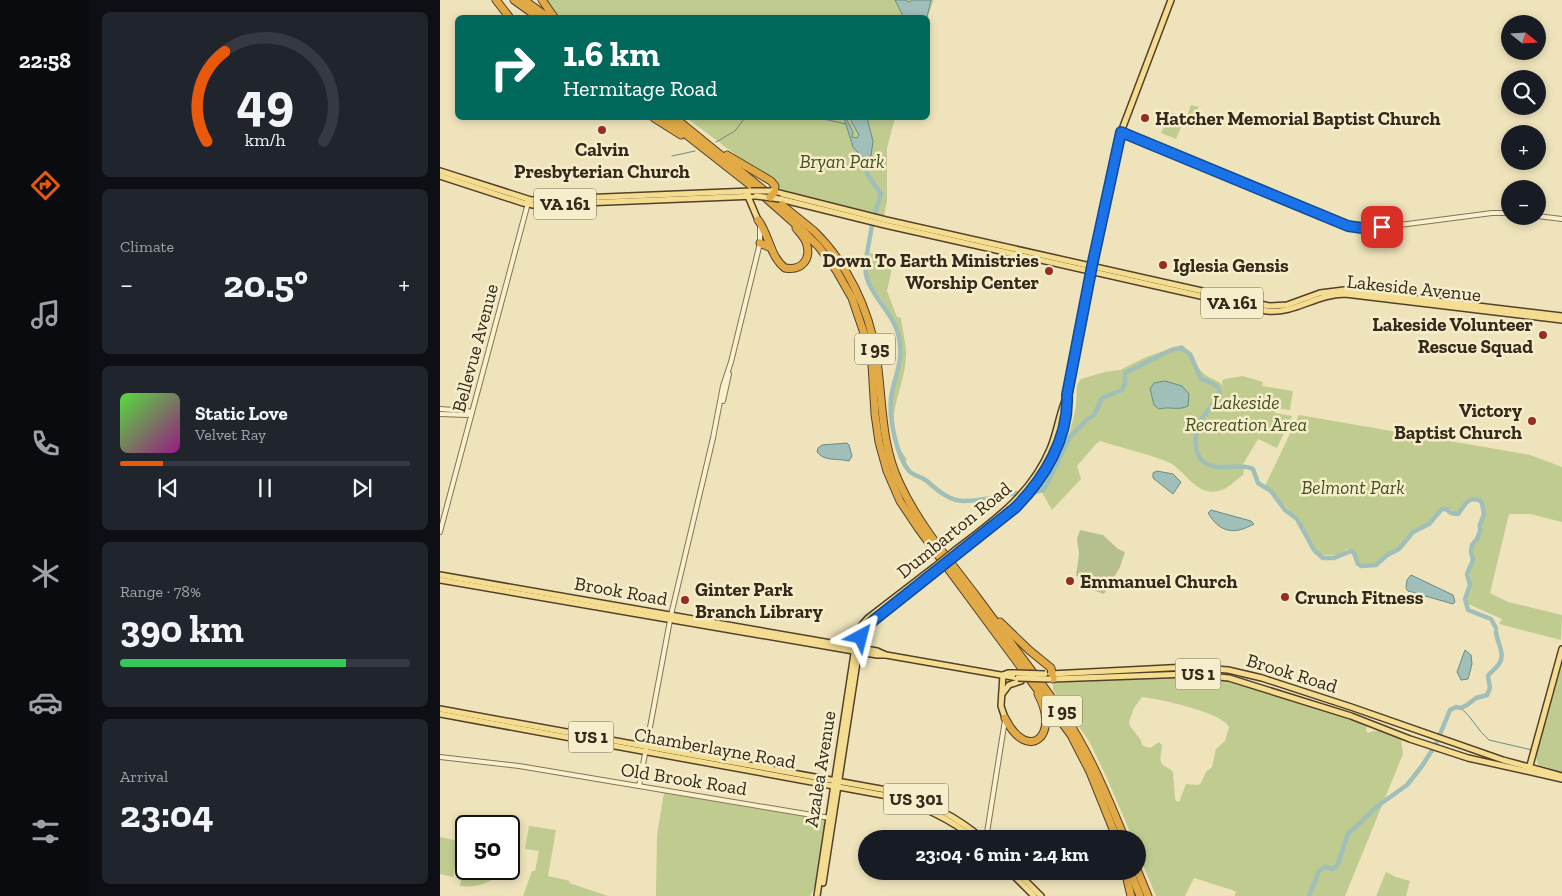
<!DOCTYPE html>
<html lang="en">
<head>
<meta charset="utf-8">
<style>
	:root { --surface:#171b24; --page:#20242c; --text:#f1f3f6; --muted:#9ea1a6; --line:#363941; --accent:#ea580c }
	body { margin:0; font-family:"Zilla Slab",serif; background:var(--page); color:var(--text); height:100vh; display:flex; flex-direction:column; font-size:19px; white-space:nowrap }
	* { box-sizing:border-box; margin:0 }
	p { font-size:16px; color:var(--muted) }
	.icon { flex:none; width:28px; height:28px; fill:none; stroke:currentColor; stroke-width:2; stroke-linecap:round; stroke-linejoin:round }
	.map { position:relative; flex:1; overflow:hidden }
	.details { display:flex; flex-direction:column; gap:12px; padding:12px; background:#0d0f14; width:350px }
	.details>* { flex:none }
	.guide { position:absolute; left:15px; top:15px; width:475px; height:105px; border-radius:8px; box-shadow:0 2px 8px #0003; background:#00695c; color:#fff; overflow:hidden }
	.needle { width:32px; rotate:108deg }
	.tools { position:absolute; left:1061px; top:15px; display:grid; gap:10px }
	.tools a { display:grid; place-items:center; width:45px; height:45px; border-radius:50%; background:var(--surface); box-shadow:0 2px 8px #0003; font-size:25px }
	.speed { position:absolute; left:15px; top:815px; display:flex; gap:10px; font-size:25px; font-weight:700; text-align:center }
	.speed>* { display:grid; place-content:center; width:65px; height:65px; border-radius:50%; background:var(--surface); box-shadow:0 2px 8px #0003; line-height:1 }
	.speed .limit { border:2px solid #111; border-radius:8px; background:#fff; color:#111 }
	.pin { position:absolute; display:grid; place-items:center; width:42px; height:42px; color:#fff; margin:-21px; border-radius:10px; box-shadow:0 2px 8px #0006 }
	.me { position:absolute; width:55px; margin:-28px; rotate:38deg; stroke-linejoin:round; filter:drop-shadow(0 0 4px #0008) }
	.turn { display:flex; align-items:center; gap:18px; height:105px; padding:0 25px; font-size:22px }
	.turn .icon { width:65px; height:65px; stroke-width:2.5 }
	.turn b { display:block; font-size:35px; line-height:42px }
	.big { font-size:38px; font-weight:700; line-height:1.1 }
	.details .card { flex:1; display:flex; flex-direction:column; justify-content:center; gap:8px; min-width:0; padding:0 18px; border-radius:8px; background:var(--page) }
	.details .dial { align-items:center; gap:0 }
	.dial svg { height:130px; overflow:visible; fill:none; stroke:var(--line); stroke-width:7; stroke-linecap:round; text-anchor:middle }
	.dial text { fill:var(--text); stroke:none }
	.song { display:flex; align-items:center; gap:15px }
	.cover { width:60px; height:60px; border-radius:8px; background:linear-gradient(135deg,hsl(110 70% 55%),hsl(310 70% 35%)) }
	.played { height:5px; border-radius:2px; background:linear-gradient(90deg,var(--accent) 15%,var(--line) 15%) }
	.keys { display:flex; justify-content:space-around; direction:ltr }
	.heat { display:flex; justify-content:space-between; align-items:center; font-size:28px; direction:ltr }
	.charge { height:8px; border-radius:4px; background:linear-gradient(90deg,#34c759 78%,var(--line) 0) }
	.trip { position:absolute; left:418px; top:830px; width:288px; height:50px; border-radius:25px; background:var(--surface); box-shadow:0 2px 8px #0003; font-weight:700; line-height:50px; text-align:center }
	main { display:flex; flex:1; min-height:0 }
	.menu { display:flex; flex-direction:column; width:90px; justify-content:space-around; align-items:center; background:#090b0e; color:var(--muted) }
	.menu .icon { width:35px; height:35px }
	.menu .active { color:var(--accent) }
	.menu b { font-size:22px; color:var(--text) }
	.map>svg:first-child { display:block }
	.green { fill:#c0cc8f; fill-rule:evenodd }
	.cemetery { fill:#b6c08f }
	.water { fill:#9fbfb8; stroke:#678c86 }
	.lines { fill:none; stroke-linecap:round; stroke-linejoin:round }
	.stream { stroke:#678c86; stroke-width:1 }
	.river { stroke:#9fbfb8; stroke-width:4.5 }
	.minor-casing { stroke:#867355; stroke-width:6 }
	.major-casing { stroke:#53402a; stroke-width:8 }
	.highway-casing { stroke:#53402a; stroke-width:9 }
	.minor { stroke:#f9f0ce; stroke-width:4 }
	.major { stroke:#f4dd90; stroke-width:5 }
	.highway { stroke:#e2aa47; stroke-width:7 }
	.major-bridge-casing { stroke:#53402a; stroke-width:8; stroke-linecap:butt }
	.highway-bridge-casing { stroke:#53402a; stroke-width:9; stroke-linecap:butt }
	.major-bridge { stroke:#f4dd90; stroke-width:5 }
	.highway-bridge { stroke:#e2aa47; stroke-width:7 }
	.route-casing { stroke:#114b97; stroke-width:12 }
	.route { stroke:#1a73e8; stroke-width:9 }
	.poi-dot { fill:#962c24; stroke:#f6edcb; stroke-width:2 }
	.labels { text-anchor:middle; dominant-baseline:central; stroke-width:5; stroke-linejoin:round; paint-order:stroke }
	.shield { fill:#f6edcb; stroke:#6e644f; stroke-width:1 }
	.shield-label { font-size:18px; font-weight:bold; fill:#34291a }
	.poi-label { font-size:19px; font-weight:bold; fill:#34291a; stroke:#f6edcb; text-anchor:start }
	.park-label { font-size:19px; font-style:italic; fill:#415120; stroke:#f6edcb }
	.street-label { font-size:19px; fill:#34291a; stroke:#f6edcb }
</style>
</head>
<body>
<main>
<nav class="menu">
<b>22:58</b>
<svg class="icon active" aria-label="directions" viewBox="0 0 24 24"><path d="M12 3l9 9-9 9-9-9zM9 14v-3h6M13 9l2 2-2 2"/></svg>
<svg class="icon" aria-label="music" viewBox="0 0 24 24"><path d="M9 18V5l10-2v13"/><circle cx="6" cy="18" r="3"/><circle cx="16" cy="16" r="3"/></svg>
<svg class="icon" aria-label="phone" viewBox="0 0 24 24"><path d="M5 4h4l2 5-3 2q2 4 5 5l2-3 5 2v4C11 20 4 13 5 4z"/></svg>
<svg class="icon" aria-label="climate" viewBox="0 0 24 24"><path d="M12 3v18M4 7l16 10M4 17L20 7"/></svg>
<svg class="icon" aria-label="car" viewBox="0 0 24 24"><path d="M5 17H2v-5l4-1 3-4h7l3 4 3 1v5h-3M9 17h6M6 11h13"/><circle cx="7" cy="17" r="2"/><circle cx="17" cy="17" r="2"/></svg>
<svg class="icon" aria-label="filters" viewBox="0 0 24 24"><path d="M4 7h16M4 17h16"/><circle cx="9" cy="7" r="2"/><circle cx="15" cy="17" r="2"/></svg>
</nav>
<section class="details">
<div class="card dial"><svg viewBox="0 0 100 80">
<path d="M14 69A42 42 0 1 1 86 69"/>
<path d="M14 69A42 42 0 0 1 25 14" stroke="#ea580c"/>
<text x="50" y="56" font-size="32" font-weight="700">49</text>
<text x="50" y="72" font-size="11">km/h</text>
</svg></div>
<div class="card"><p>Climate</p>
<div class="heat"><a>−</a><b class="big">20.5°</b><a>+</a></div>
</div>
<div class="card">
<div class="song"><i class="cover"></i><div><b>Static Love</b><p>Velvet Ray</p></div></div>
<div class="played"></div>
<div class="keys"><svg class="icon" aria-label="previous" viewBox="0 0 24 24"><path d="M18 5L8 12l10 7zM5 5v14"/></svg><svg class="icon" aria-label="pause" viewBox="0 0 24 24"><path d="M8 5v14M16 5v14"/></svg><svg class="icon" aria-label="next" viewBox="0 0 24 24"><path d="M6 5l10 7-10 7zM19 5v14"/></svg></div>
</div>
<div class="card"><p>Range · 78%</p><b class="big">390 km</b><div class="charge"></div></div>
<div class="card"><p>Arrival</p><b class="big">23:04</b></div>
</section>
<div class="map">
<svg width="1122" height="896" viewBox="0 0 1122 896">
	<rect width="100%" height="100%" fill="#eee3bb"/>
	<!-- green -->
	<g class="green">
		<path d="M104,0H494L487,18H118Z"/>
		<path d="M751,105L759,107L757,111L762,113L760,116H757L753,128L742,125L736,139L721,133L730,112L746,119Z"/>
		<path d="M247,118H455L447,148V201L444,216L345,192Z"/>
		<path d="M430,253L454,259L447,291L457,317L461,318C462,330 467,345 466,357C464,394 438,423 467,459L465,464L461,458L455,440L450,414V403L462,362L458,340L459,333L442,300L427,281Z"/>
		<path d="M742,345C753,352 754,365 763,373C769,379 778,379 783,386L782,381L784,379L803,376L823,382L822,386L853,391L850,410L835,408V413L852,416L837,448L818,439L802,466L804,471L803,475C797,479 789,488 781,490C756,499 746,469 726,461C705,453 682,448 660,441L656,444L637,466L641,479L612,510L600,489L616,461L630,431L636,407L637,385L641,379L665,372L680,370L706,357Z"/>
		<path d="M859,415L1090,455L1122,467V522L1090,514H1069L1050,593L1068,602L1122,615L1121,640L1059,624L1062,619L1026,603L1025,597L1031,584L1030,574L1032,545L1038,531V523L1045,513L1042,503C1028,494 1026,505 1020,515L1006,507L984,527L976,529L954,554L933,565L920,566L917,562L915,553L907,549L901,555H882L878,552L869,541L856,517L825,486Z"/>
		<path d="M1122,664V772L1098,765L1096,757L1106,714Z"/>
		<path d="M735,677H769L794,682L927,725L926,730L928,733C940,727 949,734 961,739L963,754L905,896H795L796,892L792,890L754,878L745,896H716L696,848V839H693L666,776L649,741L613,690V686L614,683ZM702,697C719,699 782,712 789,727L785,741L776,749L772,767L766,772L761,783L758,785L746,784L739,802L736,801L735,798L733,772C730,768 727,768 723,765C718,759 722,751 722,745L719,742L710,748L703,746L700,739L690,726L689,722L694,708Z"/>
		<path d="M224,793L385,820L377,883L370,896H216L217,835Z"/>
		<path d="M89,826L116,830L108,876L130,881L129,883L168,896H83L92,871H95L99,851L85,849Z"/>
		<path d="M0,837L18,841L19,844L13,877L0,874Z"/>
		<path d="M26,853V869H64C52,883 38,888 20,886Z"/>
		<path d="M946,872L956,877L970,881L966,896H936Z"/>
	</g>
	<!-- cemetery -->
	<path class="cemetery" d="M640,530L663,535L678,549L685,552L680,567L664,594L643,587L644,578L636,576L639,554L637,539Z"/>
	<!-- water -->
	<g class="water">
		<path d="M455,0H465L469,2L473,0H491L487,17L464,18Z"/>
		<path d="M404,118H406L413,132L412,137L417,138L419,135L411,121L413,118H427L433,141L431,156L422,157L413,147Z"/>
		<path d="M725,381L742,386L749,394L748,406C739,411 729,406 719,409L714,405L710,389L714,383Z"/>
		<path d="M407,443L409,445L412,456L409,461C397,458 385,462 377,452L378,448L382,445Z"/>
		<path d="M717,471L733,474L741,482L733,494L713,478V473Z"/>
		<path d="M771,510L811,521L814,524C794,535 780,533 768,513Z"/>
		<path d="M971,575L1013,595L1015,602L1013,604L968,591L966,588L967,580Z"/>
		<path d="M1025,650L1031,655L1032,664L1028,679L1021,680L1017,672Z"/>
	</g>
	<g class="lines">
		<!-- stream -->
		<g class="stream">
			<path d="M379,118L406,124"/>
			<path d="M276,142L295,131L304,119L314,118"/>
			<path d="M232,156L255,151"/>
			<path d="M1021,708C1032,717 1038,731 1049,740L1092,750"/>
		</g>
		<!-- river -->
		<g class="river">
			<path d="M427,156V174L441,194L435,213"/>
			<path d="M432,225C430,239 424,262 426,274C430,296 455,314 459,338C464,363 454,376 451,398C449,418 456,455 469,471C474,476 483,477 488,482C498,491 510,501 524,501C542,501 560,496 577,493"/>
			<path d="M595,492L603,490L607,484L630,437L648,419L654,415L662,398L682,390L685,383V373L731,350L741,348L750,354L761,379C798,390 770,403 759,423C756,430 755,438 756,446C756,451 759,459 764,462C779,473 799,462 813,469L818,483L831,491L845,510L857,519L874,550L883,558H894L911,551L914,553L918,564L921,566L936,565L947,555L959,549L973,532L989,524L1002,509H1006L1011,513L1018,514L1026,503L1032,499L1039,500L1042,503L1044,514L1040,525V532L1037,539L1032,545L1031,552L1033,560L1027,574L1030,585L1025,599L1028,610L1051,619L1056,628"/>
			<path d="M869,896L879,871L885,867L893,869L896,867L899,861L908,834L939,805L967,785L982,766L996,744L1010,710L1016,707L1021,708L1027,705L1036,698L1047,695L1050,688L1048,676C1051,671 1056,669 1059,664C1066,654 1057,643 1056,632"/>
		</g>
		<defs>
			<g id="minor">
				<path d="M681,132L886,217L908,226L929,229L1052,213H1070"/>
				<path d="M1097,216L1122,219"/>
				<path d="M283,401L289,374"/>
				<path d="M0,409L27,411L32,412"/>
				<path d="M0,414L27,415L32,412"/>
				<path d="M0,532L88,203"/>
				<path d="M0,757L79,766L390,818"/>
				<path d="M199,786L231,615L273,438L283,386L291,362L320,243V227"/>
				<path d="M546,839L565,720"/>
			</g>
			<g id="major">
				<path d="M0,171L91,200L311,191"/>
				<path d="M0,176L83,203L93,205L316,196"/>
				<path d="M331,191L446,220L829,306L847,305L880,293L904,290L1122,316"/>
				<path d="M307,194L318,220"/>
				<path d="M340,199L445,225L827,311C855,314 876,294 905,294L1122,320"/>
				<path d="M514,551C552,522 591,495 610,449C617,433 619,414 626,398"/>
				<path d="M517,555C559,523 600,492 619,441C624,426 628,411 627,395L652,266L681,132L731,0"/>
				<path d="M0,575L437,651L446,655L578,678"/>
				<path d="M0,580L437,655H445"/>
				<path d="M610,674L748,667L788,670L822,678L911,707L1063,760L1122,776"/>
				<path d="M563,675L561,706L565,718"/>
				<path d="M563,675L568,673H575"/>
				<path d="M612,679L749,674L789,678L911,716L970,739L1028,758L1122,779"/>
				<path d="M562,694L569,685L581,681"/>
				<path d="M0,709L452,791C486,801 516,816 543,839"/>
				<path d="M0,714L448,796C480,805 509,818 535,839"/>
				<path d="M1089,769L1122,649"/>
				<path d="M569,871L594,896"/>
				<path d="M576,871L601,896"/>
				<path d="M383,883L421,636L430,622L496,571"/>
				<path d="M377,896L417,634L421,626L428,618L493,568"/>
			</g>
			<g id="highway">
				<path d="M56,0L70,18"/>
				<path d="M74,0L99,18"/>
				<path d="M84,0L109,18"/>
				<path d="M102,0L114,17"/>
				<path d="M214,118L241,135"/>
				<path d="M225,118L319,192L363,231L379,247L396,270L412,298L428,345L432,365L435,414L439,442L447,471L460,501L478,528L631,735L650,772L677,839"/>
				<path d="M235,118L374,231C407,263 429,309 436,354C443,398 440,443 460,484C479,525 510,561 537,597C566,636 594,674 623,713C649,752 667,795 685,839"/>
				<path d="M287,155L331,181L335,186L334,193"/>
				<path d="M318,220C329,234 330,257 345,268C362,271 372,259 366,242C364,237 360,233 356,228"/>
				<path d="M320,243L331,248"/>
				<path d="M560,622L589,650L611,668L613,679"/>
				<path d="M565,718C587,763 621,737 598,694"/>
				<path d="M696,867L708,896"/>
				<path d="M685,871L691,896"/>
				<path d="M690,871L700,896"/>
			</g>
		</defs>
		<!-- minor casing -->
		<use href="#minor" class="minor-casing"/>
		<!-- major casing -->
		<use href="#major" class="major-casing"/>
		<!-- highway casing -->
		<use href="#highway" class="highway-casing"/>
		<!-- minor -->
		<use href="#minor" class="minor"/>
		<!-- major -->
		<use href="#major" class="major"/>
		<!-- highway -->
		<use href="#highway" class="highway"/>
		<defs>
			<g id="major-bridge">
				<path d="M311,191H331"/>
				<path d="M316,196L340,199"/>
				<path d="M493,568L514,551"/>
				<path d="M496,571L517,555"/>
				<path d="M575,673L605,674"/>
				<path d="M578,678L609,679"/>
			</g>
			<path id="highway-bridge" d="M330,197L334,193"/>
		</defs>
		<!-- major-bridge casing -->
		<use href="#major-bridge" class="major-bridge-casing"/>
		<!-- highway-bridge casing -->
		<use href="#highway-bridge" class="highway-bridge-casing"/>
		<!-- major-bridge -->
		<use href="#major-bridge" class="major-bridge"/>
		<!-- highway-bridge -->
		<use href="#highway-bridge" class="highway-bridge"/>
	</g>
	<g class="lines">
		<defs>
			<path id="route" d="M421,637L425,629L434,620L575,508C604,479 629,438 627,395L652,266L681,132L908,226L922,228L942,227"/>
		</defs>
		<!-- route casing -->
		<use href="#route" class="route-casing"/>
		<!-- route -->
		<use href="#route" class="route"/>
	</g>
	<!-- markers -->
	<g class="poi-dot">
		<circle cx="705" cy="118" r="5"/>
		<circle cx="162" cy="130" r="5"/>
		<circle cx="723" cy="265" r="5"/>
		<circle cx="609" cy="271" r="5"/>
		<circle cx="1103" cy="335" r="5"/>
		<circle cx="1092" cy="421" r="5"/>
		<circle cx="630" cy="581" r="5"/>
		<circle cx="845" cy="597" r="5"/>
		<circle cx="245" cy="600" r="5"/>
	</g>
	<g class="labels">
		<!-- shield labels -->
		<g class="shield">
			<rect x="94" y="188.5" width="62" height="31" rx="4"/>
			<rect x="761" y="287.5" width="62" height="31" rx="4"/>
			<rect x="415" y="333.5" width="40" height="31" rx="4"/>
			<rect x="735.5" y="658.5" width="45" height="31" rx="4"/>
			<rect x="602" y="695.5" width="40" height="31" rx="4"/>
			<rect x="128.5" y="721.5" width="45" height="31" rx="4"/>
			<rect x="443.5" y="783.5" width="65" height="31" rx="4"/>
		</g>
		<g class="shield-label">
			<text x="125" y="204">VA 161</text>
			<text x="792" y="303">VA 161</text>
			<text x="435" y="349">I 95</text>
			<text x="758" y="674">US 1</text>
			<text x="622" y="711">I 95</text>
			<text x="151" y="737">US 1</text>
			<text x="476" y="799">US 301</text>
		</g>
		<!-- poi labels -->
		<g class="poi-label">
			<text x="715" y="118">Hatcher Memorial Baptist Church</text>
			<text x="162" y="149" text-anchor="middle">Calvin<tspan x="162" dy="22">Presbyterian Church</tspan></text>
			<text x="599" y="260" text-anchor="end">Down To Earth Ministries<tspan x="599" dy="22">Worship Center</tspan></text>
			<text x="733" y="265">Iglesia Gensis</text>
			<text x="1093" y="324" text-anchor="end">Lakeside Volunteer<tspan x="1093" dy="22">Rescue Squad</tspan></text>
			<text x="1082" y="410" text-anchor="end">Victory<tspan x="1082" dy="22">Baptist Church</tspan></text>
			<text x="640" y="581">Emmanuel Church</text>
			<text x="255" y="589">Ginter Park<tspan x="255" dy="22">Branch Library</tspan></text>
			<text x="855" y="597">Crunch Fitness</text>
		</g>
		<!-- park labels -->
		<g class="park-label">
			<text x="402" y="161">Bryan Park</text>
			<text x="806" y="402">Lakeside<tspan x="806" dy="22">Recreation Area</tspan></text>
			<text x="913" y="487">Belmont Park</text>
		</g>
		<!-- street labels -->
		<g class="street-label">
			<text transform="translate(974 288) rotate(6)">Lakeside Avenue</text>
			<text transform="translate(35 348) rotate(-75)">Bellevue Avenue</text>
			<text transform="translate(514 530) rotate(-39)">Dumbarton Road</text>
			<text transform="translate(181 591) rotate(10)">Brook Road</text>
			<text transform="translate(852 673) rotate(17)">Brook Road</text>
			<text transform="translate(275 748) rotate(10)">Chamberlayne Road</text>
			<text transform="translate(380 769) rotate(-81)">Azalea Avenue</text>
			<text transform="translate(244 779) rotate(9)">Old Brook Road</text>
		</g>
	</g>
</svg>
<div class="tools">
<a><svg class="needle" viewBox="-14 -14 28 28"><path d="M0-13l5 13h-10z" fill="#e53935"/><path d="M0 13l5-13h-10z" fill="#9ea1a6"/></svg></a>
<a><svg class="icon" aria-label="search" viewBox="0 0 24 24"><circle cx="10" cy="10" r="6"/><path d="M15 15l6 6"/></svg></a>
<a>+</a>
<a>−</a>
</div>
<div class="speed"><div class="limit">50</div></div>
<div class="pin" style="left:942px;top:227px;background:#d93025"><svg class="icon" aria-label="arrive" viewBox="0 0 24 24"><path d="M6 21V4h12l-3 4 3 4H6"/></svg></div>
<svg class="me" style="left:421px;top:637px" viewBox="-20 -20 40 40"><path d="M0-17L14 15 0 8-14 15z" fill="#1a73e8" stroke="#fff" stroke-width="4"/></svg>
<div class="trip">23:04 · 6 min · 2.4 km</div>
<div class="guide">
<div class="turn"><svg class="icon" aria-label="right" viewBox="0 0 24 24"><path d="M7 20v-9h11M14 6l5 5-5 5"/></svg><div><b>1.6 km</b>Hermitage Road</div></div>
</div>
</div>
</main>
</body>
</html>
